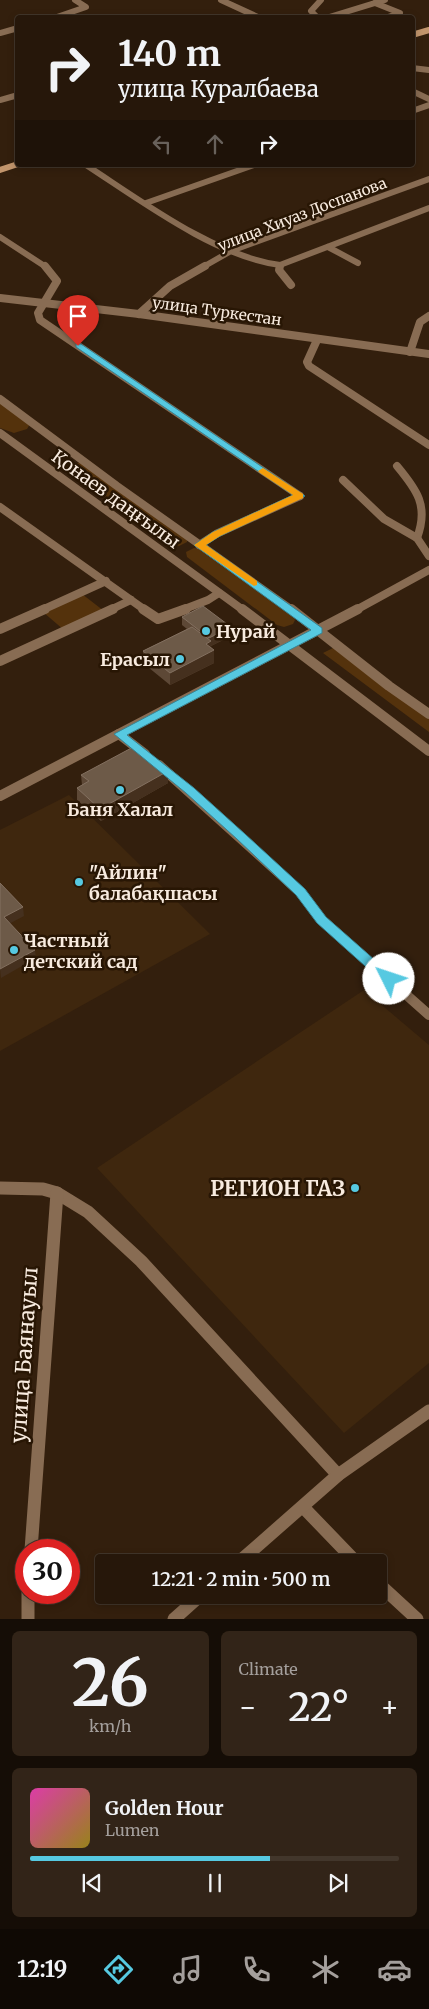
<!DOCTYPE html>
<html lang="en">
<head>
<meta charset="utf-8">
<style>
	:root { --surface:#26170a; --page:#322418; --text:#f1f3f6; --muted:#a49f9c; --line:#42362b; --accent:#56c9e1 }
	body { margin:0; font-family:Merriweather,serif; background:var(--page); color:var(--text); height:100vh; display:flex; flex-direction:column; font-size:19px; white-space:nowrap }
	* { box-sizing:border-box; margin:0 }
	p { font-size:16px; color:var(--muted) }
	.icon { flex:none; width:28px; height:28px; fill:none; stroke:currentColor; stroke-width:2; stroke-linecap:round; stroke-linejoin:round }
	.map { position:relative; height:1619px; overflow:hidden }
	.drawer { display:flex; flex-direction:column; gap:12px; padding:12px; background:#150d06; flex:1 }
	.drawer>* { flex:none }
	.top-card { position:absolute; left:15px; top:15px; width:400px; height:152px; border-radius:5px; box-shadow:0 2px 8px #0003,0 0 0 1px var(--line); background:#26170a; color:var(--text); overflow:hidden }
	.speed { position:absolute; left:15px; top:1539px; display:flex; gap:10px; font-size:25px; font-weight:700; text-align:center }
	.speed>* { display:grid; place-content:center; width:65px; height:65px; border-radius:50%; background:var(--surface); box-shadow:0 2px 8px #0003,0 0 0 1px var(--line); line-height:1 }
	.speed .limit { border:8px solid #d22; background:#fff; color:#111 }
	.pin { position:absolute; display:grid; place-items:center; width:42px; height:42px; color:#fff; margin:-51px -21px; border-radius:50% 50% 50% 0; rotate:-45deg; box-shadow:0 0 5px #0007 }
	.pin .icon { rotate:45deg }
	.me { position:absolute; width:55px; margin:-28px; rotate:311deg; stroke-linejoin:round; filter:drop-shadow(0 0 4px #0008) }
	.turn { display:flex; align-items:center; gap:18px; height:105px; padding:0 20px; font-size:22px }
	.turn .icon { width:65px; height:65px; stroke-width:2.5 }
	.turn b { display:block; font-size:35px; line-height:42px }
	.lanes { display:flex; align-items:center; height:48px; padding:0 20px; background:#0003; justify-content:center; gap:25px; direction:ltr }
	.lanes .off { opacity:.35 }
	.big { font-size:38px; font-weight:600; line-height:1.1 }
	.drawer .widget { flex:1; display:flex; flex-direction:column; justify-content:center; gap:8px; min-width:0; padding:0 18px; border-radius:8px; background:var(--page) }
	.drawer .dial { align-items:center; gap:0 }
	.dial b { font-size:65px; line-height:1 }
	.song { display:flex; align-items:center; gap:15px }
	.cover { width:60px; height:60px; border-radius:8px; background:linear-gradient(135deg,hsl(320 70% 55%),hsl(50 70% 35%)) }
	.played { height:5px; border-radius:2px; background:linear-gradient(90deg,var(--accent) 65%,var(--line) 65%) }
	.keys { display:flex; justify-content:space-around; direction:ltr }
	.heat { display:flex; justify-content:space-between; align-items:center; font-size:28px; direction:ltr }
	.drawer .tiles { flex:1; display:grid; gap:12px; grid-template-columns:1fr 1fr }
	.widget:last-child { grid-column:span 2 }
	.trip { position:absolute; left:95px; top:1554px; width:292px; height:50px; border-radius:5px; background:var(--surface); box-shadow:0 2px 8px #0003,0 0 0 1px var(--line); font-weight:600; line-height:50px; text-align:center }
	.dock { display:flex; height:80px; justify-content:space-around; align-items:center; background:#0f0904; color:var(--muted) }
	.dock .icon { width:35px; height:35px }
	.dock .current { color:var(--accent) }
	.dock b { font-size:22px; color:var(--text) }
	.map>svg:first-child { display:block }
	.built { fill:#3f270e }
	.green { fill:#54320c }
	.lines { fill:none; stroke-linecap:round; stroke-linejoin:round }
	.minor-far3 { stroke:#886c53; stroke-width:6 }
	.minor-far2 { stroke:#886c53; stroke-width:8 }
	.minor-far1 { stroke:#886c53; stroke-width:10 }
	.minor { stroke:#886c53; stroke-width:13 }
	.secondary { stroke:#c2956c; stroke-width:6 }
	.wall { fill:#5d4836 }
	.shaded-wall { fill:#45301e }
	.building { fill:#6d5a48; stroke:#837060 }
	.route { fill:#56c9e1; stroke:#388392 }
	.slow { fill:#f59e0b }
	.poi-dot { fill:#56c9e1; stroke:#281604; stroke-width:2 }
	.labels { text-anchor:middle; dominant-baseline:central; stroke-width:5; stroke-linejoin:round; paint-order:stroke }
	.far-street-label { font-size:15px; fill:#f8ebdf; stroke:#281604 }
	.street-label { font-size:18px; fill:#f8ebdf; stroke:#281604 }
	.poi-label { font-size:18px; font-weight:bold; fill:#f8ebdf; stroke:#281604; text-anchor:start }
	.near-poi-label { font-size:21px; font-weight:bold; fill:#f8ebdf; stroke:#281604; text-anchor:end }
	.near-street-label { font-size:21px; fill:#f8ebdf; stroke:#281604 }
</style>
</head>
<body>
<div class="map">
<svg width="429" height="1619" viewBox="0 0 429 1619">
	<rect width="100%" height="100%" fill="#331f0d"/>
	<!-- built -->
	<g class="built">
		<path d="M69,795L210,934L0,1051V830Z"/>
		<path d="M364,990L429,1045V1363L344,1433L97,1168Z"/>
	</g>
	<!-- green -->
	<g class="green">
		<path d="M0,400L30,424L27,429L14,433L0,428Z"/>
		<path d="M74,463H81L187,538V542L179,546L170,545L67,470V466Z"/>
		<path d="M194,548L204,550L292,615L295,620L293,624L284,627L277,625L187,557L186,552Z"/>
		<path d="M82,594L104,611L64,630L43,612Z"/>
		<path d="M337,646L429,713V732L323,653Z"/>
	</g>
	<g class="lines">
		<!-- minor-far3 -->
		<g class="minor-far3">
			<path d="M221,0L260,18"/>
			<path d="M375,3L400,13L385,18"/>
			<path d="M54,18L86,7L75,0"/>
			<path d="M318,18L311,11L321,0"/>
			<path d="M326,18L385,0"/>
			<path d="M0,33L18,28"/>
			<path d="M412,68L429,70"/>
			<path d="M412,91L429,99"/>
			<path d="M0,100L18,95"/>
			<path d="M412,111L429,105"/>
			<path d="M86,165C140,200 216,257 280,265L429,208"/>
			<path d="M146,203L254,165"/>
			<path d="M0,237L46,267"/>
			<path d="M328,247L358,263"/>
			<path d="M203,267L231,251L429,179"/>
			<path d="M280,267V265"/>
		</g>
		<!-- minor-far2 -->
		<g class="minor-far2">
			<path d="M45,266L57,281L38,313L40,320L300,496"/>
			<path d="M280,266L279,270L291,285"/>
			<path d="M0,298L139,314L429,354"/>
			<path d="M139,314L170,286L205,266"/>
			<path d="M317,340L307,362L309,366L429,445"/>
			<path d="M410,352L420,322L429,316"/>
			<path d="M0,399L117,486L292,610"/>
			<path d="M0,433L243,610"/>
			<path d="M397,466C417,490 429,506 417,538"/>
			<path d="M343,480L384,519L417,538L429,556"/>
			<path d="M0,507L145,610"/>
			<path d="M199,545L216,534L300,496"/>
			<path d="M42,610L106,581"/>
			<path d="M110,610L131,600"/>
			<path d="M182,610L208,600L219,593"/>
			<path d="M356,610L429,570"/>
		</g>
		<!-- minor-far1 -->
		<g class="minor-far1">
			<path d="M143,609L158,619L186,609"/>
			<path d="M242,609L429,751"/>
			<path d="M291,609L389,686L429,714"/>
			<path d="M0,629L45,609"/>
			<path d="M0,661L113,609"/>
			<path d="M119,734L145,754"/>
			<path d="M159,765L300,892L322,920L429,1015"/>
			<path d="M0,796L358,609"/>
		</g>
		<!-- minor -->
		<g class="minor">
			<path d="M0,1188L43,1189L57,1193L88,1212L141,1261L338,1475"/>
			<path d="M303,1507L356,1562"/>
			<path d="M31,1550L57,1193"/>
			<path d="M239,1562L338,1475L429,1411"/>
			<path d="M379,1584L417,1619"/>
			<path d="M28,1592V1619"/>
			<path d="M174,1619L201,1595"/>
		</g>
		<!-- secondary -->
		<g class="secondary">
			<path d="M412,35L429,30"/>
			<path d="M0,170L18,164"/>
		</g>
	</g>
	<!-- wall -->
	<g class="wall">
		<path d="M182,617L231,636L211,646L214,663L170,685L143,663V651L187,629L182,625Z"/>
		<path d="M81,775L168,783L101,821L77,800V788L82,785Z"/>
	</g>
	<!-- shaded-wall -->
	<g class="shaded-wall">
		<path d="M231,627V636L211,646V652L214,650V663L170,685V673L206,644L209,642V638Z"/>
		<path d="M168,771V783L101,821L100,809Z"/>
		<path d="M23,907L24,916L5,926L4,917Z"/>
		<path d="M35,950L36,958L1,978L0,969Z"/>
	</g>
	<!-- building -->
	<g class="building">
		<path d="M203,606L231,627L209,638L182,617Z"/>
		<path d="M192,627L211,641L206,644L214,650L170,673L143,651Z"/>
		<path d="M137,745L168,771L100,809L77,788L89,781L81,775Z"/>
		<path d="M0,883L23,907L4,917L35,950L0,969Z"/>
	</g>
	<!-- route -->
	<path class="route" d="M76,344H81L305,496L220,536L206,545L322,628V633L127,735L194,788L245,834L305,889L326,917L393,976L395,979L393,983H384L317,923L296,895L237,839L186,793L114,734L311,630L194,545L213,532L293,495L76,347Z"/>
	<!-- slow -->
	<path class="slow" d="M263,468L303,494V498L220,536L206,545L257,581V585L254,586L194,545L213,532L293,495L260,473L258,471Z"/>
	<!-- markers -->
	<g class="poi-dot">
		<circle cx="206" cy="631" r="5"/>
		<circle cx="180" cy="659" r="5"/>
		<circle cx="120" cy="790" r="5"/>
		<circle cx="79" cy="882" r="5"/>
		<circle cx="14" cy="950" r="5"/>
		<circle cx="355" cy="1188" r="5"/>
	</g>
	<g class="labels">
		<!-- far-street labels -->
		<g class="far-street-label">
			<text transform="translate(302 214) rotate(-21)">улица Хиуаз Доспанова</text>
			<text transform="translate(217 311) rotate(8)">улица Туркестан</text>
		</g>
		<!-- street labels -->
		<g class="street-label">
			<text transform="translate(116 499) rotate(36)">Қонаев даңғылы</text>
		</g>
		<!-- poi labels -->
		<g class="poi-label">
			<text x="216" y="631">Нурай</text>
			<text x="170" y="659" text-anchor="end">Ерасыл</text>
			<text x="120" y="809" text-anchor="middle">Баня Халал</text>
			<text x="89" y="872">"Айлин"<tspan x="89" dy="21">балабақшасы</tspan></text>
			<text x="24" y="940">Частный<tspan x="24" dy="21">детский сад</tspan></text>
		</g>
		<!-- near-poi labels -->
		<g class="near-poi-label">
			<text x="345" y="1188">РЕГИОН ГАЗ</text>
		</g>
		<!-- near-street labels -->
		<g class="near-street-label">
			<text transform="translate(24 1355) rotate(-86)">улица Баянауыл</text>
		</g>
	</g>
</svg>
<div class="speed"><div class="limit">30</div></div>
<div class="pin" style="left:78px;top:346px;background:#d93025"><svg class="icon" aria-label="arrive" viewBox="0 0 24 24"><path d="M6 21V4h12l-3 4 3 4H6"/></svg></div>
<svg class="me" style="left:389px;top:979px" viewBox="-20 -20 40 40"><circle r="19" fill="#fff"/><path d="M0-13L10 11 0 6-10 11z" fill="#56c9e1"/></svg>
<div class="trip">12:21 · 2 min · 500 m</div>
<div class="top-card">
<div class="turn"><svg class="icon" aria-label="right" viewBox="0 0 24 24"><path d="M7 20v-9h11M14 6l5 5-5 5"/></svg><div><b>140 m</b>улица Куралбаева</div></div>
<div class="lanes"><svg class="icon off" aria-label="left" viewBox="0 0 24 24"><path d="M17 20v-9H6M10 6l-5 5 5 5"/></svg><svg class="icon off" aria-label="ahead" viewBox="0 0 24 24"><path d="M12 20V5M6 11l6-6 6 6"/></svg><svg class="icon" aria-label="right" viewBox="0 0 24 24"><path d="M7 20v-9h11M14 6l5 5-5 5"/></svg></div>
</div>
</div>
<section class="drawer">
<div class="tiles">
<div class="widget dial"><b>26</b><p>km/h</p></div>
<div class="widget"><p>Climate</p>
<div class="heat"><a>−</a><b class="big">22°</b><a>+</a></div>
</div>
<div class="widget">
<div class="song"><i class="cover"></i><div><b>Golden Hour</b><p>Lumen</p></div></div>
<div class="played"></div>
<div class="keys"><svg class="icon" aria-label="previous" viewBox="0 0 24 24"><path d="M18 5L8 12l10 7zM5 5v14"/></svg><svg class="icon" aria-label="pause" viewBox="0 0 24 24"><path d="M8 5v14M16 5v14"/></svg><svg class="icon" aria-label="next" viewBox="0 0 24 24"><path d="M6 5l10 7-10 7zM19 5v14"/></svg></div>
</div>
</div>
</section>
<nav class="dock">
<b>12:19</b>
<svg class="icon current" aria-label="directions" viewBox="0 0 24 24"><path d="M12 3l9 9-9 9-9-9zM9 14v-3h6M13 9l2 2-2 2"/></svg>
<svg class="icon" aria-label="music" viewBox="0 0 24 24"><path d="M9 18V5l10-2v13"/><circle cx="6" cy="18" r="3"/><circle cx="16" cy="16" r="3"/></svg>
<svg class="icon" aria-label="phone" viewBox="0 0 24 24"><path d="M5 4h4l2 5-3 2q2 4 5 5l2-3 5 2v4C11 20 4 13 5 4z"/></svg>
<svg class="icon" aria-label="climate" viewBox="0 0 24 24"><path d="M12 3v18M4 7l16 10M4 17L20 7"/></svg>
<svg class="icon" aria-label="car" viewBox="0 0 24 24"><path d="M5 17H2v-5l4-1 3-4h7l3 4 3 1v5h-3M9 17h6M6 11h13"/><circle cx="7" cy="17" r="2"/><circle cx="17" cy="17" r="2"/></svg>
</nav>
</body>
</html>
